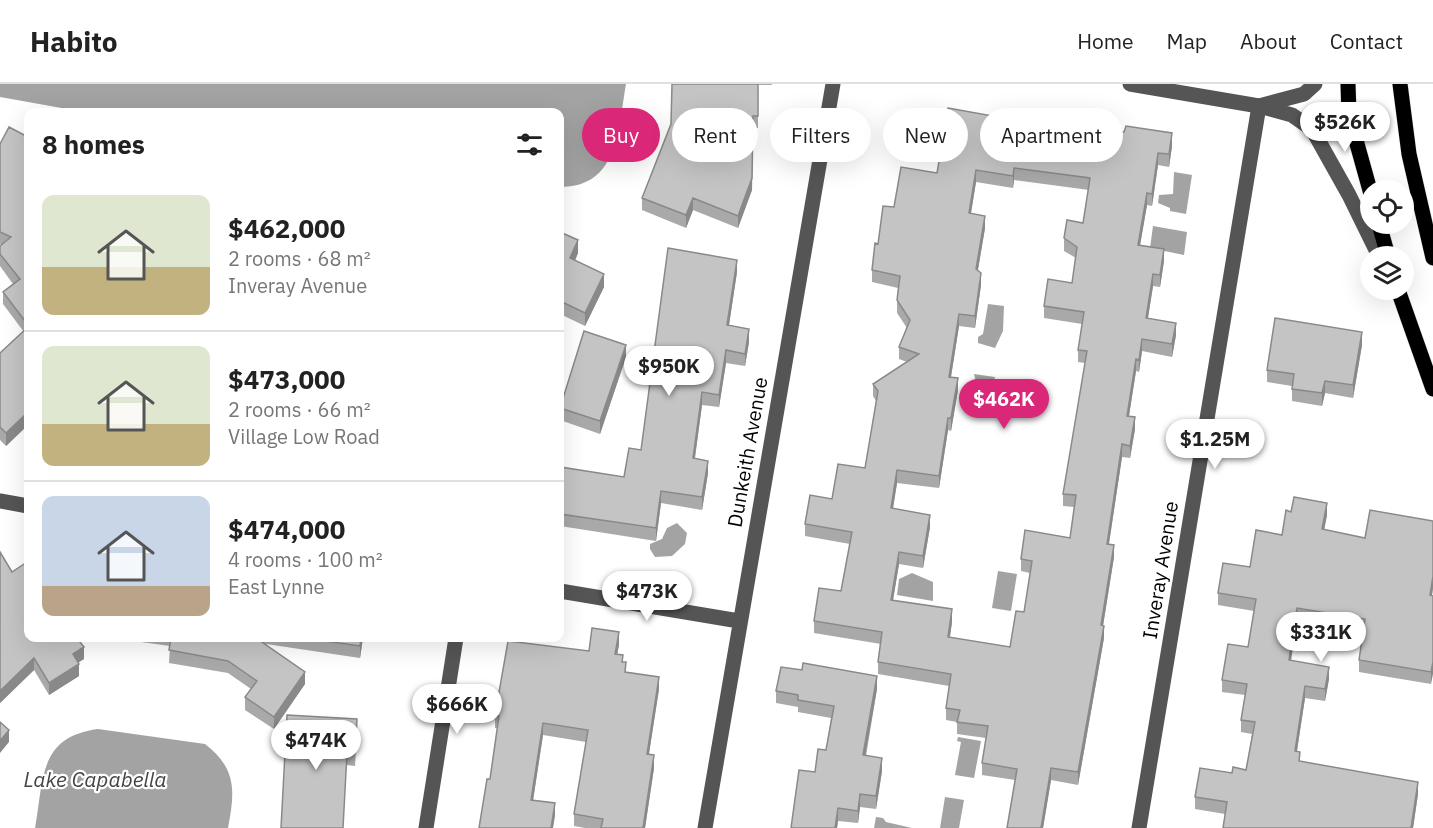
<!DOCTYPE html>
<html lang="en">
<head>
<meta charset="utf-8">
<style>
  :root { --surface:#fff; --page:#f6f6f6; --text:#222; --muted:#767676; --line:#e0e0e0; --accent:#db2777 }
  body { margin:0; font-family:"IBM Plex Sans",sans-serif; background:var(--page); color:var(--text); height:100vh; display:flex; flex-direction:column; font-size:22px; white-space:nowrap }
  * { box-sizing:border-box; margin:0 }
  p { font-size:20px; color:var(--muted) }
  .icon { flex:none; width:33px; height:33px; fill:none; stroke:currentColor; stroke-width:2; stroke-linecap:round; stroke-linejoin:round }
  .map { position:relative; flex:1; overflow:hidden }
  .side { position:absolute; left:24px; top:24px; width:540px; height:534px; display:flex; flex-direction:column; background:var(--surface); border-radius:12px; box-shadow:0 6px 24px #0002 }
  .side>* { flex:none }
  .hud { position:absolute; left:582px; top:24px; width:570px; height:54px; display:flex; gap:12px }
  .tools { position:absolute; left:1360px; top:96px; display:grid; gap:12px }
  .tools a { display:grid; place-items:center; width:54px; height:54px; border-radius:50%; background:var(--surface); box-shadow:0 6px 24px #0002; font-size:30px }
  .price { position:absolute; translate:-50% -51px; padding:0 14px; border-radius:21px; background:#fff; color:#222; font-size:20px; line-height:39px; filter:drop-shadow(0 2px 3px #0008) }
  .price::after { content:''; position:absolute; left:50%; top:36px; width:18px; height:14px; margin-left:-9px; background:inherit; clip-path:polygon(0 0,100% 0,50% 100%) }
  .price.current { background:var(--accent); color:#fff }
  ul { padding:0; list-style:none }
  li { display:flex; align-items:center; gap:18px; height:150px; padding:0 18px }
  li+li { border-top:2px solid var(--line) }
  li span { display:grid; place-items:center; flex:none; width:168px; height:120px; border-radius:12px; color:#555 }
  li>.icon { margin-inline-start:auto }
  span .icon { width:72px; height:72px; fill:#fffc; stroke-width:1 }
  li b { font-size:26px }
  h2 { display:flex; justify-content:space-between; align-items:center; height:72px; padding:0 18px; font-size:26px }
  .tag { padding:0 21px; border-radius:27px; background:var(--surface); box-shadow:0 6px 24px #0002; font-size:21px; line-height:54px }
  .tag.current { background:var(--accent); color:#fff }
  header { display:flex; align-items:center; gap:36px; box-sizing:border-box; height:84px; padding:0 30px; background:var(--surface); border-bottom:2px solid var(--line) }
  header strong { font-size:28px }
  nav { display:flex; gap:33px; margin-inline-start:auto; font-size:21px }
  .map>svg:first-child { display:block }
</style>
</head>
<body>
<header>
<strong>Habito</strong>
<nav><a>Home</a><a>Map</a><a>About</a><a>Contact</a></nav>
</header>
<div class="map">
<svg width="1433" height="744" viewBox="0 0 1433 744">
  <rect width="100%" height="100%" fill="#fff"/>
  <!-- water -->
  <path fill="#a3a3a3" d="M0 0H626C618 45 619 103 560 103V28H84L0 13Z
    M1174 88 1192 91 1186 130 1170 127V124L1158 119 1159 111 1173 110Z
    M1153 142 1187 148 1184 171 1150 164Z
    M988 220 1004 222 1003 247 995 264 978 259V253L983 250Z
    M974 290 995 293 989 330 971 326 976 298Z
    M677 439 687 449 685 460 672 472 655 473 650 465V460L662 455 667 444Z
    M998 487 1017 490 1011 527 992 524Z
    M912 489 933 498V517L897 511 899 495Z
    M98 645 205 660C237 685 235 707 228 744H35C44 695 38 653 98 645Z
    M958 653 981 657 974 694 955 691 961 658 957 657Z
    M945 713 964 716 959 744H940Z
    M876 733 883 734 886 738 912 744H874Z"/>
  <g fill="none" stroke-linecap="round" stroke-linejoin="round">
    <!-- major casing -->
    <g stroke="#dbdbdb" stroke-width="16">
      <path id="major" d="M1348 0 1349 31 1371 110
        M1400 0 1409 70 1433 174
        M1379 140 1388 172
        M1398 206 1433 305"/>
    </g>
    <!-- minor -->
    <path stroke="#555" stroke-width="15" d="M1130 0 1259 22 1292 31 1312 45 1349 111 1379 172
      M1259 22 1304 10 1315 0
      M0 417 28 422
      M560 507 739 537
      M426 744 456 554
      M705 744 833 0
      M1139 744 1259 22"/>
    <!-- major -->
    <use href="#major" stroke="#000" stroke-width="15"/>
  </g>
  <!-- wall -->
  <path fill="#a9a9a9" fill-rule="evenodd" d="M697 0H772V1H758V44H753L752 106 738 144 693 126 686 144 642 126V114Z
    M993 41 1043 49 1172 62 1169 83 1158 81 1152 122 1147 121 1140 161 1164 177 1160 203 1153 202 1148 234 1176 251 1172 273 1142 267 1139 288 1136 287 1129 332 1135 345 1130 374 1122 373 1109 460 1114 473 1103 542 1104 554 1078 701 1051 696 1043 744H1007L1015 696 982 691V679L986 654 957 650V638L946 636V624L949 602 878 590V578L881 560 814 549V537L841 507 850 460 805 452V440L865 384 876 317 873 312V300L907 278 899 275V263L907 244 897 229V216L898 204 872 198V186L878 160 894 123 937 89ZM1014 96 1089 106 1083 139 1064 154V167L1076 174 1072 199 1044 222V234L1082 240 1078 266V278L1085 279 1063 410V422L1074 423 1070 454 1021 475V487L1030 489 1024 528 1010 563 950 553 952 538 893 516 899 480 923 484 930 443 893 425 897 399 939 404 948 346 951 347 958 306 951 293 959 242 975 244 981 201 978 186 985 144 971 129 976 98 1013 104Z
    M28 53V341L6 362 0 356V269L24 248 3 220V208L13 200 0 182V162L2 161 0 160V60Z
    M560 148 578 169 575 177 604 203 585 242 560 230Z
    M737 188 729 241 749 258 745 282 726 279 719 323 702 321 695 374 708 389 702 426 661 419 656 457 560 442V383L624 393 641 366Z
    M1362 261 1353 314 1325 309 1322 322 1292 317V302L1267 298V286Z
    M626 273 600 350 560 336V322Z
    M1327 431 1324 446 1433 504 1432 512 1431 600 1359 588V576L1364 547 1297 536 1291 577 1329 595 1325 617 1305 614 1297 667 1300 677 1418 710 1413 744H1223L1225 730 1195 725V713L1232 689 1246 686 1252 650 1241 648V636L1245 611 1222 608V596L1248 563 1254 527 1218 521V509L1250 483 1282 451Z
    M0 468 12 488 84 575 78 578 79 592 49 611 34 586 0 619Z
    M112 554H363L360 574 266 560 305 600 274 645 245 626V613L251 605 228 589 169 579 170 562Z
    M619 561 617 570 623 578 626 588 659 605 649 670 654 684 645 744H585L574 742V730L586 658 543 651 533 717 555 732 490 695 497 644H495V631L589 567Z
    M877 605 866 672 882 687 876 725 860 723 858 739 838 737 837 744H791L815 688 826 666 831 634 798 628V623L776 619V607Z
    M287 631 357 648 355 682 347 681Z"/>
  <!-- shaded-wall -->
  <path fill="#898989" d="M753 32 752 106 738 144V132Z
    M1172 49V62L1169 83V70Z
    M1158 69V81L1152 122V110Z
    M1014 84V96L1013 104V92Z
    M976 86V98L969 141V129Z
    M1147 109V121L1138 173V161Z
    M693 114V126L686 144V131Z
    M985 132V144L976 197V185Z
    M578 156V169L570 187V174Z
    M1164 165V177L1160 203V191Z
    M737 176V188L727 254V241Z
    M981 189V201L975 244V232Z
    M604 190V203L585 242V229Z
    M1153 190V202L1146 246V234Z
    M959 230V242L949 305V293Z
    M1176 239V251L1172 273V260Z
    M749 245V258L745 282V270Z
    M1362 248V261L1353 314V301Z
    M1142 255V267L1139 288V276Z
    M626 261V273L600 350V337Z
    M726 266V279L719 323V311Z
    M1136 275V287L1127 344V332Z
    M958 294V306L951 347V334Z
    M1325 297V309L1322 322V309Z
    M702 308V321L693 387V374Z
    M28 328V341L6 362V349Z
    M1135 333V345L1130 374V362Z
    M948 334V346L939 404V392Z
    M1122 360V373L1107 472V460Z
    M708 377V389L702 426V413Z
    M897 386V399L891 436V424Z
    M661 407V419L656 457V444Z
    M1327 419V431L1322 457V445Z
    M930 431V443L923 484V472Z
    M1114 461V473L1101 554V541Z
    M899 468V480L891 528V516Z
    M1433 492V504L1430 524V511Z
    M1297 524V536L1289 589V576Z
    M952 525V538L948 565V553Z
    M1104 542V554L1078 701V688Z
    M619 548V561L615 582V570Z
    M361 554H363L360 574V562Z
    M84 563V575L73 582V570Z
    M34 574V586L0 619V607Z
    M1433 578V590L1431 600V588Z
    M79 580V592L49 611V599Z
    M1329 583V595L1325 617V605Z
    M305 588V600L274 645V633Z
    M877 592V605L863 684V671Z
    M659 593V605L647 682V670Z
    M1305 602V614L1295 679V667Z
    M543 639V651L531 729V716Z
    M9 646V658L0 669V657Z
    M654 671V684L645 744H643Z
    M882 674V687L876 725V712Z
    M1051 684V696L1043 744H1041Z
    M1418 698V710L1413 744H1411Z
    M860 710V723L858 739V727Z
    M555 719V732L553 744H551Z
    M838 724V737L837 744H835Z"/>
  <!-- building -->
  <path fill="#c4c4c4" stroke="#898989" stroke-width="1.5" fill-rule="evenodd" d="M672 0H758V32H753L752 94 738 132 693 114 686 131 642 114 671 40Z
    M948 24 993 32 992 41 1043 49 1045 38 1124 48 1126 42 1172 49 1169 70 1158 69 1152 110 1147 109 1138 161 1164 165 1160 191 1153 190 1146 234 1176 239 1172 260 1142 255 1139 276 1136 275 1127 332 1135 333 1130 362 1122 360 1107 460 1114 461 1101 541 1104 542 1078 688 1051 684 1041 744H1007L1017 685 982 679 988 642 957 638 960 626 946 624 951 590 878 578 882 548 814 537 819 504 841 507 852 448 805 440 810 411 832 415 838 380 865 384 878 307 873 300 919 270 899 263 910 236 897 216 900 192 872 186 875 159 878 160 883 122 894 123 901 83 937 89ZM1014 84 1090 94 1083 139 1067 136 1064 154 1077 163 1072 199 1048 195 1044 222 1084 228 1078 266 1087 267 1063 410 1076 411 1070 454 1025 446 1021 475 1032 477 1024 528 1016 527 1010 563 948 553 952 525 891 516 899 468 923 472 930 431 891 424 897 386 939 392 948 334H951L958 294 949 293 959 230 975 232 981 189 976 185 985 132 969 129 976 86 1013 92Z
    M9 43 28 53V241L3 208 20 195 0 170V162L11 153 0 148V60Z
    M560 148 578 156 570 174 604 190 585 229 560 217Z
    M668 164 737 176 727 241 749 245 745 270 726 266 719 311 702 308 693 374 708 377 702 413 661 407 656 444 560 430V383L624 393 629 364 641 366Z
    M1275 234 1362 248 1353 301 1325 297 1322 309 1292 305 1294 290 1267 286Z
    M28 243V328L6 349 0 343V269Z
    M584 247 626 261 600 337 560 324Z
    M1294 413 1327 419 1322 445 1365 454 1370 426 1433 437V492L1430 511 1433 512V578L1431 588 1359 576 1365 535 1297 524 1289 576 1329 583 1325 605 1305 602 1295 667 1300 668 1299 677 1418 698 1411 744H1223L1227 718 1195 713 1200 684 1232 689 1233 683 1246 686 1255 638 1241 636 1247 600 1222 596 1228 560 1248 563 1256 515 1218 509 1223 479 1250 483 1256 446 1282 451 1286 426 1291 428Z
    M0 468 12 488 27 478 28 480V554H77L84 563 73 570 79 580 49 599 34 574 0 607Z
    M592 544 619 548 615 570 623 571 622 578H626L625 588 659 593 647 670 654 671 643 744H601L603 735 574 730 588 646 543 639 531 716 555 719 551 744H479L487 695H490L499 632 495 631 508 557 589 567Z
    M171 554H256L305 588 274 633 245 613 257 597 228 577 169 566Z
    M304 554H361L360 562Z
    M803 579 877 592 863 671 882 674 876 712 860 710 858 727 838 724 835 744H791L799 686 815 688 818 665 826 666 834 622 798 616V611L776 607 781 583 802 586Z
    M287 631 357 635 355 669H347L343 744H281Z
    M0 638 9 646 0 657Z"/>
  <g text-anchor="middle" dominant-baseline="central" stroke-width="4.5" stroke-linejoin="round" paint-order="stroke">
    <!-- street labels -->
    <g font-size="20" fill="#000" stroke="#fff">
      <text transform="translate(747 368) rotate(-80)">Dunkeith Avenue</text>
      <text transform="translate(1160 486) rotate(-81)">Inveray Avenue</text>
    </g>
    <!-- water labels -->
    <g font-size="21" font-style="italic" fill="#444" stroke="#fff">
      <text x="95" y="695">Lake Capabella</text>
    </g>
  </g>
</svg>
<div class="tools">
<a><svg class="icon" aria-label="locate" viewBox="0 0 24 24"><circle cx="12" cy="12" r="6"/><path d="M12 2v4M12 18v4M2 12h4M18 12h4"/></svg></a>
<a><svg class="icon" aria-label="layers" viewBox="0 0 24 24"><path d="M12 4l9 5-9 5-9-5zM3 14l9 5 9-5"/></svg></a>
</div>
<b class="price" style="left:1345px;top:69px">$526K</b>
<b class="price" style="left:669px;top:313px">$950K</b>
<b class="price current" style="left:1004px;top:346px">$462K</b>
<b class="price" style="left:1215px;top:386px">$1.25M</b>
<b class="price" style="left:647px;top:538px">$473K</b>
<b class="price" style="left:1321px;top:579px">$331K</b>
<b class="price" style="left:457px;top:651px">$666K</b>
<b class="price" style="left:316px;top:687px">$474K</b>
<div class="hud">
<a class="tag current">Buy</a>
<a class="tag">Rent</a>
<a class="tag">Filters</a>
<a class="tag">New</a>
<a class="tag">Apartment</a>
</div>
<section class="side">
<h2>8 homes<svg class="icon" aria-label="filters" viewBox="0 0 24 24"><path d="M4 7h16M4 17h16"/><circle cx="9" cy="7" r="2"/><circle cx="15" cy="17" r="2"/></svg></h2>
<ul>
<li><span style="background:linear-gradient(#dfe7d0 60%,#c2b280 0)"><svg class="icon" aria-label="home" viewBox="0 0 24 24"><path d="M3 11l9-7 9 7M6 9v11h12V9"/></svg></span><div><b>$462,000</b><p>2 rooms · 68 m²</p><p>Inveray Avenue</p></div></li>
<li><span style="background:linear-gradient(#dfe7d0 65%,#c2b280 0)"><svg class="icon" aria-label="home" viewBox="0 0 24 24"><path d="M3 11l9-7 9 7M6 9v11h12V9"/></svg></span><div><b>$473,000</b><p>2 rooms · 66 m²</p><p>Village Low Road</p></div></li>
<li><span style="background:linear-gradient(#c9d6e8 75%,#b9a48a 0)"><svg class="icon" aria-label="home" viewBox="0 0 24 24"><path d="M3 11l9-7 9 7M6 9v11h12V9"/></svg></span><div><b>$474,000</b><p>4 rooms · 100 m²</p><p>East Lynne</p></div></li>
</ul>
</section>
</div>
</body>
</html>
